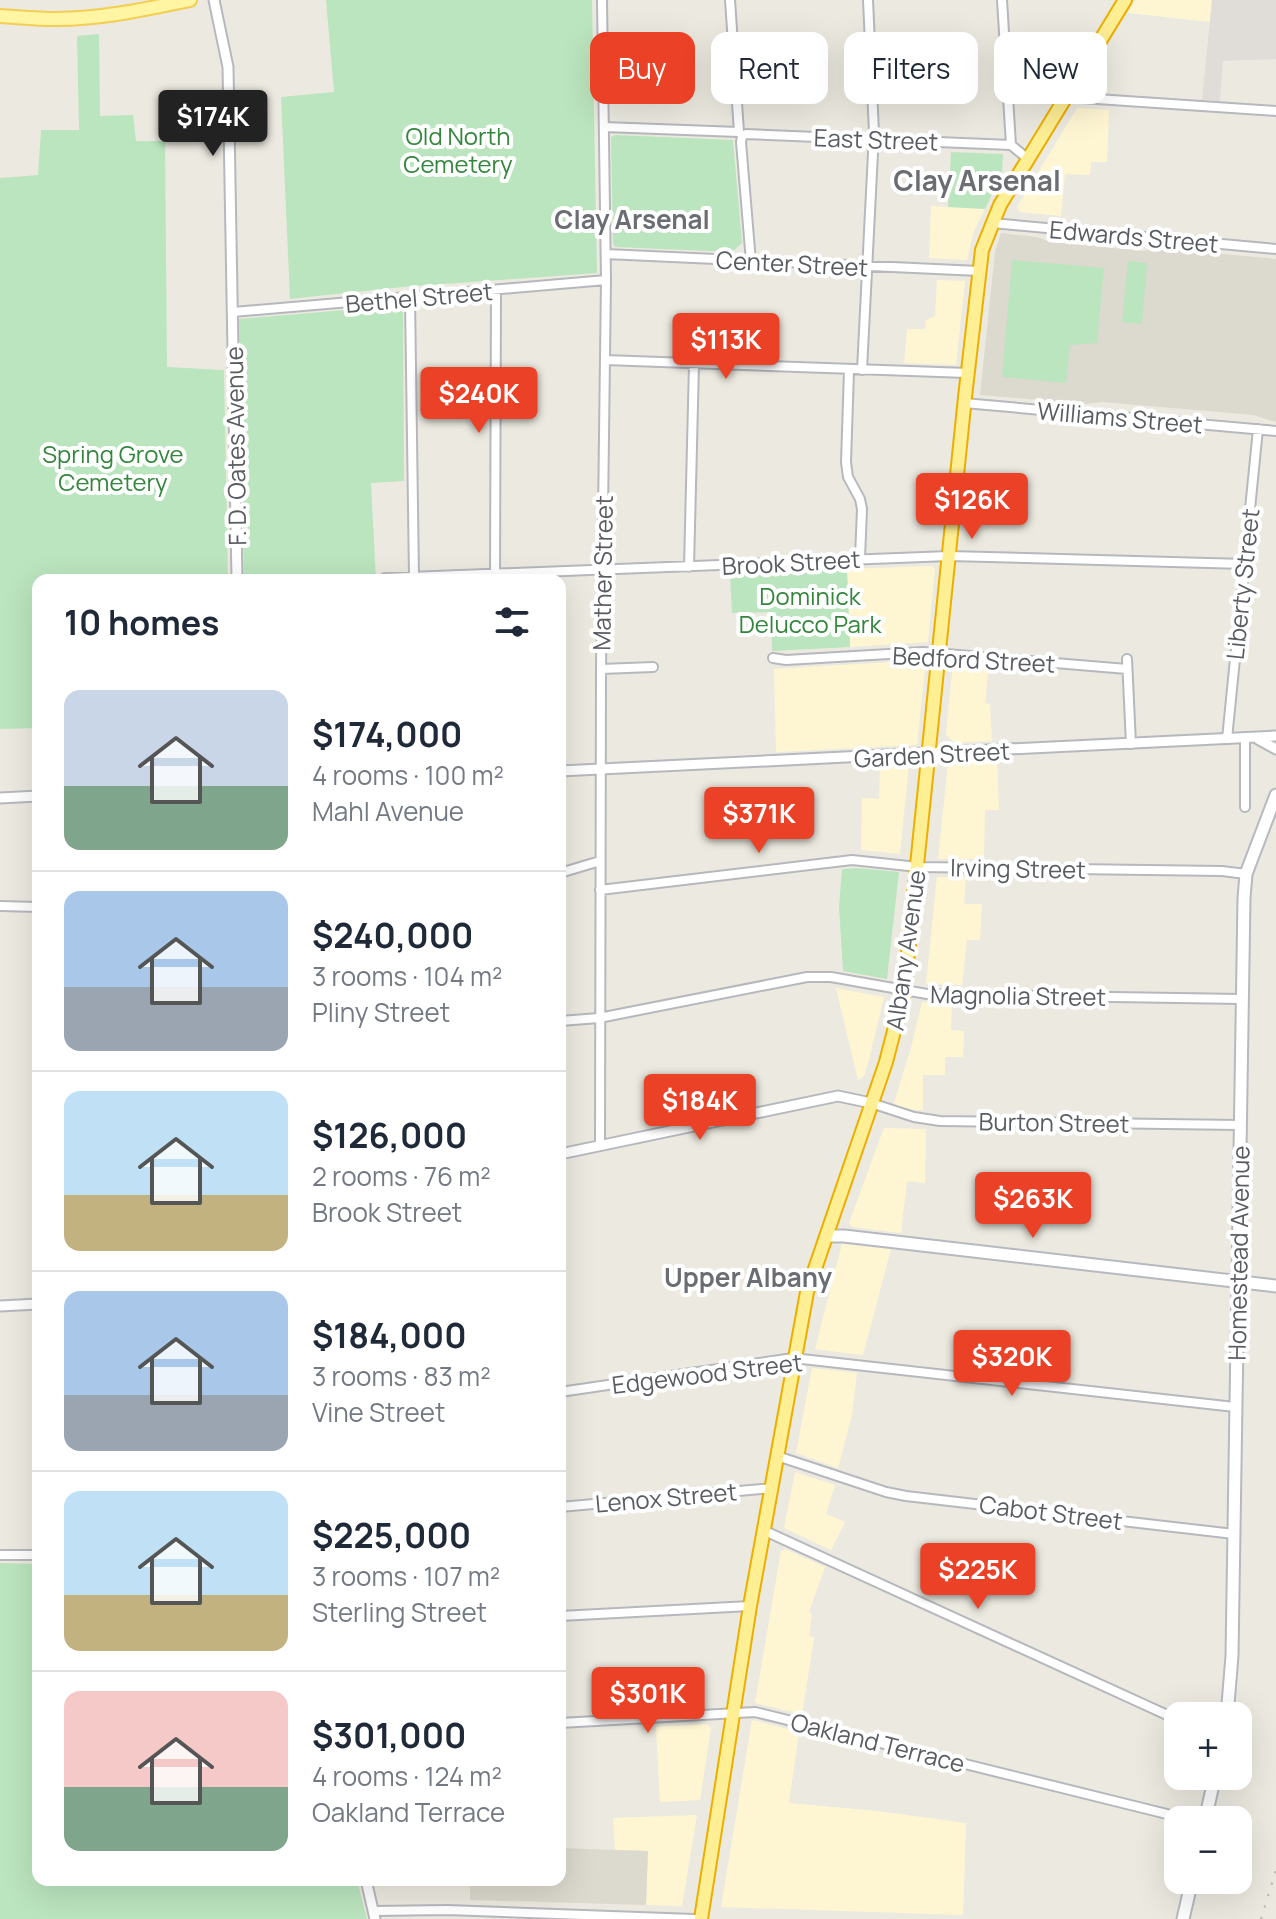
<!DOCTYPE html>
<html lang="en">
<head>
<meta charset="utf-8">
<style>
  :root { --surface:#fff; --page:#f6f6f7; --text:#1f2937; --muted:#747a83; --line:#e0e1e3; --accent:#eb4127 }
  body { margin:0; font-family:Manrope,sans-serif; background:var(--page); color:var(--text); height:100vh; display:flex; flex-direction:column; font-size:30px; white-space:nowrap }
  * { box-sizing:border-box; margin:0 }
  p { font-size:26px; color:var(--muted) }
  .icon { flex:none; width:44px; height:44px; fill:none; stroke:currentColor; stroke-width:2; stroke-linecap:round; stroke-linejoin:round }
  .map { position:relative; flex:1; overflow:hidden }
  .drawer { position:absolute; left:32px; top:574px; width:534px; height:1312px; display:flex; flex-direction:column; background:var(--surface); border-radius:16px; box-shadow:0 8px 32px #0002 }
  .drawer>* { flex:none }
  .hud { position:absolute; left:590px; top:32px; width:566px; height:72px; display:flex; gap:16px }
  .tools { position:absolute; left:1164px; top:1702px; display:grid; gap:16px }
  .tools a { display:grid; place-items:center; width:88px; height:88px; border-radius:16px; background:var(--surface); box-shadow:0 8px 32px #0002; font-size:40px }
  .price { position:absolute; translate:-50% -68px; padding:0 18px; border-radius:8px; background:var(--accent); color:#fff; font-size:26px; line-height:52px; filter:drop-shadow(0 2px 4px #0008) }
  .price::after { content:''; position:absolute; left:50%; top:48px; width:24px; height:18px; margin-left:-12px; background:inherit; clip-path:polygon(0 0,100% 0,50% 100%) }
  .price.selected { background:#222; color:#fff }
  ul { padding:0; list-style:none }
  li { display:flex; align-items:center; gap:24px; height:200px; padding:0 32px }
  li+li { border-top:2px solid var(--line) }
  li span { display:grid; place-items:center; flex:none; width:224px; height:160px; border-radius:16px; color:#555 }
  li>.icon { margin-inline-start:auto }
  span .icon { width:96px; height:96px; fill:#fffc; stroke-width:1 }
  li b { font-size:34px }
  h2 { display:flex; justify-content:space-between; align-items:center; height:96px; padding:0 32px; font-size:34px }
  .tag { padding:0 28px; border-radius:16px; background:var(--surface); box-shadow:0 8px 32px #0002; font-size:28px; line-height:72px }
  .tag.selected { background:var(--accent); color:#fff }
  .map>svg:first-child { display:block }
</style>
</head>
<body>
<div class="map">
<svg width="1276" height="1919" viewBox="0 0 1276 1919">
  <rect width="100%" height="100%" fill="#eceae0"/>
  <!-- commercial -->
  <path fill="#fef6d3" d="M1136 0H1212L1210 22 1128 13Z
    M1077 108 1109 110 1107 162H1091L1090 175 1065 174 1061 216 1020 212 1017 207Z
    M931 206 985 209 974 231 967 260 929 258Z
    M937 280 965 281 956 365 904 363 907 329H925L926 320 935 316Z
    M932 566 935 569 928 642 850 647 847 569Z
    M926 660 917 745 776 752 774 669Z
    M953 663 989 665 985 703 990 704 992 741 954 743 946 734Z
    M997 759 999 810H985L984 859H938L948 763Z
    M909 764 900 854 861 850 862 798 879 799 880 765Z
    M937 877H966L964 904H982L980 940H967L962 985 926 984Z
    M836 988 884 997 869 1060 864 1076 858 1080Z
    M922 1002 952 1003 951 1030 964 1031 963 1057H945V1075H923V1110H895L893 1106 911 1048Z
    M884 1128 926 1129 925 1183 907 1181 901 1233 852 1227 849 1223Z
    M842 1244 891 1249 863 1355 815 1349Z
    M812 1368 857 1373 852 1416 838 1468 796 1453Z
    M795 1472 835 1485 826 1514 845 1522 831 1550 784 1528Z
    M785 1549 825 1567 809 1612 812 1614 809 1635 814 1638 802 1714 755 1703 781 1551Z
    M752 1720 799 1732 789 1803 877 1811 966 1823 963 1915 721 1907Z
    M707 1724 711 1728 700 1800 660 1802 656 1727Z
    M697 1815 682 1906 646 1905 648 1851 615 1850 613 1818Z"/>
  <!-- industrial -->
  <path fill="#e0ddd8" d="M1212 0H1276V59L1223 61 1220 101 1202 100Z"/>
  <!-- education -->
  <path fill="#dcd9ce" d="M1001 233 1037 237 1051 242 1143 251 1160 248 1276 259V422L1253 415 1103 402 1085 404 980 395 995 252Z
    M560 1848 648 1851 646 1905 470 1900V1880H560Z"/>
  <!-- green -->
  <path fill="#bbe5be" d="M326 0H592L597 273 402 287 290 299 281 97 334 92Z
    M99 34 100 116 133 115 136 141H165L167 367 224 370 228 580H38V728L0 729V178L38 175 41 130H79L77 36Z
    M615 135 733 140 742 243 732 252 615 247 613 243 611 137Z
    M951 152 1003 154 1002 174 985 209 948 207Z
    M1012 260 1104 268 1097 343 1070 345 1066 383 1002 377Z
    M1128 261 1147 263 1142 324 1122 322Z
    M403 305 404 481 371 483 376 580H244L239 319Z
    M847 569 850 647 772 651 771 612 732 613 730 574Z
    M856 868 899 872 887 979 843 971 839 907 842 869Z
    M0 1563 38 1564V1880H357L367 1919H0Z"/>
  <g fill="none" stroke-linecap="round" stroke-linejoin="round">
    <!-- minor casing -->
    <g stroke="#b6b8bd" stroke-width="12">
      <path id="minor" d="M1002 0 1011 145 1028 159
        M1067 97 1276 111
        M604 127 739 132 730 0
        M992 223 1276 249
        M606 254 979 271
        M751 262 741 142 742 136 746 134 1011 145
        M410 298 414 577
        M233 312 606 280
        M605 360 967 373
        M862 370 874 133 868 0
        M849 371 846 462 848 477 860 499 862 509 860 558
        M964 403 1276 431
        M957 478 1017 485
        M689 567 694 364
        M385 578 949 556 1245 564
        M495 580 496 290
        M773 658 786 660 923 652 1127 669
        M1127 659 1131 744
        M601 669 653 667
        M1227 739 1258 429
        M1245 807V738
        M560 873 600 861
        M600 890 852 860 918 867 1222 871 1246 874
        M0 906 38 907
        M560 1021 599 1018 807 977H831L927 994 1242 999
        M871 1103 914 1117 940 1121 1240 1125
        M600 1146 601 669 606 280 602 0
        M560 1392 793 1358 1235 1407
        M777 1456 886 1492 906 1496 1234 1534
        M560 1507 773 1488
        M765 1531 1178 1720
        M0 1555H38
        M560 1616 750 1606
        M560 1723 755 1712 1191 1820
        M373 1911 447 1910 694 1919"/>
    </g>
    <!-- tertiary casing -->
    <g stroke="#b6b8bd" stroke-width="13">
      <path id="tertiary" d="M214 0 228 67 237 580
        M1258 739 1276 749
        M560 771 1276 736
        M0 798 38 796
        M560 1154 838 1096 871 1103
        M0 1306 38 1304
        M366 1880 375 1919"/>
    </g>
    <!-- secondary casing -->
    <g stroke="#b6b9bf" stroke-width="15">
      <path id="secondary" d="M826 1236H844L1276 1286
        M1227 1716 1232 1656 1244 898 1246 874 1276 795
        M1205 1820 1215 1776
        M1183 1919 1192 1880"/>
    </g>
    <!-- primary casing -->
    <g stroke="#f3ce52" stroke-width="16">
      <path id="primary" d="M0 16C18 17 37 19 56 19 101 19 147 9 190 0"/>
    </g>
    <!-- trunk casing -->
    <g stroke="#ecaf00" stroke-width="16">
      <path id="trunk" d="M701 1919 750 1606 807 1292 886 1062 904 992 965 397 982 250 1000 205 1125 0"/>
    </g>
    <!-- minor -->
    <use href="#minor" stroke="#fff" stroke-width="8"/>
    <!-- tertiary -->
    <use href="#tertiary" stroke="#fff" stroke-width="9"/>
    <!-- secondary -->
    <use href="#secondary" stroke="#fff" stroke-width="11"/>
    <!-- primary -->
    <use href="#primary" stroke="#fff5a2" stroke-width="12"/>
    <!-- trunk -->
    <use href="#trunk" stroke="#feee94" stroke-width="12"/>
    <!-- rail -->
    <path stroke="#b2b3b3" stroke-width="2" stroke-dasharray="2 10" stroke-linecap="butt" d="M1261 1919 1276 1870"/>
  </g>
  <g text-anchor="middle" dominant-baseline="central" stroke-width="8" stroke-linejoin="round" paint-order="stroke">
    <!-- park labels -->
    <g font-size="24" fill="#33863c" stroke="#fff">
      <text x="458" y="135">Old North<tspan x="458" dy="28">Cemetery</tspan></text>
      <text x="113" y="453">Spring Grove<tspan x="113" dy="28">Cemetery</tspan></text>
      <text x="810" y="595">Dominick<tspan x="810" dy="28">Delucco Park</tspan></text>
    </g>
    <!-- street labels -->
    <g font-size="24" fill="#595c61" stroke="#fff">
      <text transform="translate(876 139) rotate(2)">East Street</text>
      <text transform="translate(1134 236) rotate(5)">Edwards Street</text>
      <text transform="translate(792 263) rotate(3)">Center Street</text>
      <text transform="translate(419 297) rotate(-5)">Bethel Street</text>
      <text transform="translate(1120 417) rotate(5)">Williams Street</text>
      <text transform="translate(235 446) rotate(-91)">F. D. Oates Avenue</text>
      <text transform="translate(791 562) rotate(-3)">Brook Street</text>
      <text transform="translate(602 573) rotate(-89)">Mather Street</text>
      <text transform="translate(1242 584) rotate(-84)">Liberty Street</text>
      <text transform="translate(974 659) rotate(3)">Bedford Street</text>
      <text transform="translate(932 754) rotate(-3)">Garden Street</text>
      <text transform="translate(1018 868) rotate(1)">Irving Street</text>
      <text transform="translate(905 950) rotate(-82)">Albany Avenue</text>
      <text transform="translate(1018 995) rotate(1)">Magnolia Street</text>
      <text transform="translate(1054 1122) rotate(1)">Burton Street</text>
      <text transform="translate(1238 1253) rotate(-89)">Homestead Avenue</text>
      <text transform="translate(707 1373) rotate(-7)">Edgewood Street</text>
      <text transform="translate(666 1497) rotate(-5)">Lenox Street</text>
      <text transform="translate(1051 1512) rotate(7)">Cabot Street</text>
      <text transform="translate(878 1742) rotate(14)">Oakland Terrace</text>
    </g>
    <!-- neighbourhood labels -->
    <g font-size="26" font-weight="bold" fill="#6a6e73" stroke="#fff">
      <text x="632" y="219">Clay Arsenal</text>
      <text x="748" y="1277">Upper Albany</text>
    </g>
    <!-- quarter labels -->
    <g font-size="28" font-weight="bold" fill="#6a6e73" stroke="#fff">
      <text x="977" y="180">Clay Arsenal</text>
    </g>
  </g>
</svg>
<div class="tools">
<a>+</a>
<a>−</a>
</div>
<b class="price selected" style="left:213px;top:158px">$174K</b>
<b class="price" style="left:726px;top:381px">$113K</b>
<b class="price" style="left:479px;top:435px">$240K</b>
<b class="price" style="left:972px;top:541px">$126K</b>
<b class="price" style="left:759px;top:855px">$371K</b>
<b class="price" style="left:700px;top:1142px">$184K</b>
<b class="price" style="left:1033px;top:1240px">$263K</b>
<b class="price" style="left:1012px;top:1398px">$320K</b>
<b class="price" style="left:978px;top:1611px">$225K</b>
<b class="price" style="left:648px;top:1735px">$301K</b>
<div class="hud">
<a class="tag selected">Buy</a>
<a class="tag">Rent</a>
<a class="tag">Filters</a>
<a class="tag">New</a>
</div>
<section class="drawer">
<h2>10 homes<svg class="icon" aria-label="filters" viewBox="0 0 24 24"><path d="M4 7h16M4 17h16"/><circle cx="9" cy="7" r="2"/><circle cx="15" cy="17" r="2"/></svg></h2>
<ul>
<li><span style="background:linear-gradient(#c9d6e8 60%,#7fa58c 0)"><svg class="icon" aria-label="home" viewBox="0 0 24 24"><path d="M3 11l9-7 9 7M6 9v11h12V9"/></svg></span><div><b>$174,000</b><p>4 rooms · 100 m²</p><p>Mahl Avenue</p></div></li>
<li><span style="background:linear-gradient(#a9c7e8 60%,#9aa5b1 0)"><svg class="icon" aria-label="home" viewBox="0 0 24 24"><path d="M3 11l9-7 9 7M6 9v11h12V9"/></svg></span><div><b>$240,000</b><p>3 rooms · 104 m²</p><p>Pliny Street</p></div></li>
<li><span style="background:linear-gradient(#bfe0f5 65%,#c2b280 0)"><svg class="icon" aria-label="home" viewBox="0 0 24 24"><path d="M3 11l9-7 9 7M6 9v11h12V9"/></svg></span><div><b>$126,000</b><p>2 rooms · 76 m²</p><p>Brook Street</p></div></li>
<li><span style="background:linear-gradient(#a9c7e8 65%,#9aa5b1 0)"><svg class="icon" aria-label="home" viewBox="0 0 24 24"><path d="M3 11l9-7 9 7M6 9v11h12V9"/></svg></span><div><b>$184,000</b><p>3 rooms · 83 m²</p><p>Vine Street</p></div></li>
<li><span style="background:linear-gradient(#bfe0f5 65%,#c2b280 0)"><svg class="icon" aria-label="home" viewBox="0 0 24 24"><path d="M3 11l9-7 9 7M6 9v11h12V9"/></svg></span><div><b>$225,000</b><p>3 rooms · 107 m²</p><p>Sterling Street</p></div></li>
<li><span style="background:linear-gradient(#f6c9c9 60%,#7fa58c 0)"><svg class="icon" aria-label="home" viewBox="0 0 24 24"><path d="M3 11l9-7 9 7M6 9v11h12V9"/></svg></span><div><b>$301,000</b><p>4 rooms · 124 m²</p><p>Oakland Terrace</p></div></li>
</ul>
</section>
</div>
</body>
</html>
